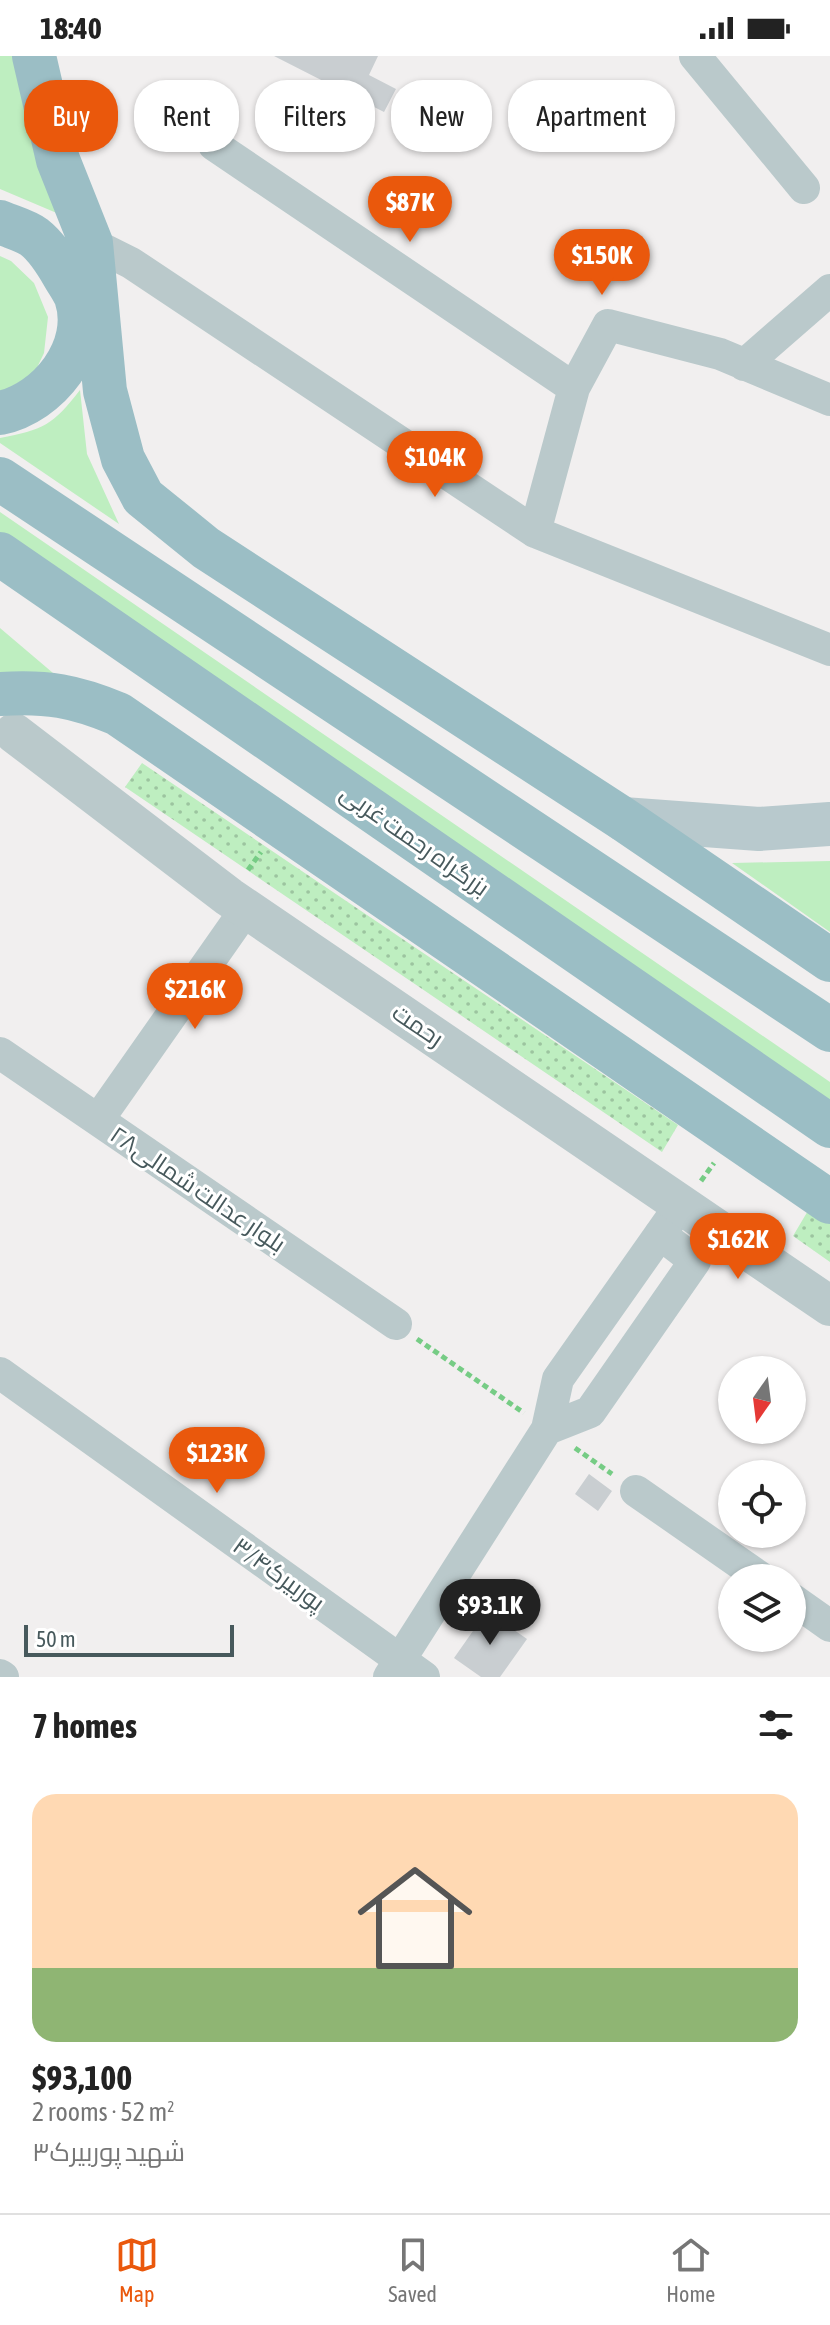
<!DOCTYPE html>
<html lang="en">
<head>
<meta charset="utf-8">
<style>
  :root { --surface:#fff; --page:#f6f6f6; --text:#222; --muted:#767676; --line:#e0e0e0; --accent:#ea580c }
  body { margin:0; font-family:"Asap Condensed",Cairo,sans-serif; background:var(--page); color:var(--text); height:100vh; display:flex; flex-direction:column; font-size:30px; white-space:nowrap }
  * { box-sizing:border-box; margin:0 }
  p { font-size:26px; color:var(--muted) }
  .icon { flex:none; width:44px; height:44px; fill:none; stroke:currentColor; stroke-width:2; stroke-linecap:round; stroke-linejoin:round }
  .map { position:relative; height:1621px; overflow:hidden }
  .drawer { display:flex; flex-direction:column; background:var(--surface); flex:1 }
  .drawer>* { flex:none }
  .guide { position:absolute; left:24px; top:24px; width:782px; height:72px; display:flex; gap:16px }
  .needle { width:52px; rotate:194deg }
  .buttons { position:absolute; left:718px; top:1300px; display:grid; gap:16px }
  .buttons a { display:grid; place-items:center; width:88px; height:88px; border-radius:50%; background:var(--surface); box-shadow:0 2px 6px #0004; font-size:40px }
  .scale { position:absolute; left:24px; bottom:20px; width:210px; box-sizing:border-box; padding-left:8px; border:4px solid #47595c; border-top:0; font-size:22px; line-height:28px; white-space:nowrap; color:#47595c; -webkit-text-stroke:6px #fff; paint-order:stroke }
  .price { position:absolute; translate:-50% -68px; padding:0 18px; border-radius:28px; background:var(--accent); color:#fff; font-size:26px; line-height:52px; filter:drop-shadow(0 2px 4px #0008) }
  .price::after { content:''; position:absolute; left:50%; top:48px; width:24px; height:18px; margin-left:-12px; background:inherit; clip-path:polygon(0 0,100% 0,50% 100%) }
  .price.active { background:#222; color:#fff }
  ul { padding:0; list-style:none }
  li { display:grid; align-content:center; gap:16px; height:424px; padding:0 32px }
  li span { display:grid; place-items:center; height:248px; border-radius:24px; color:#555 }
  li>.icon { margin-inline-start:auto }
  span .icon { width:144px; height:144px; fill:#fffc; stroke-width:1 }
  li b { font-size:34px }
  h2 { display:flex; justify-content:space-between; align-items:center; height:96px; padding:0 32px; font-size:34px }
  .pill { padding:0 28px; border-radius:32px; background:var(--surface); box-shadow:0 2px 6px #0004; font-size:28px; line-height:72px }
  .pill.active { background:var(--accent); color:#fff }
  .status { display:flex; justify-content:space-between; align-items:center; height:56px; padding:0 40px; background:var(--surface); direction:ltr }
  .status svg { height:22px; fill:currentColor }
  .tabs { display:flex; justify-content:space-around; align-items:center; height:112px; border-top:2px solid var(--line); background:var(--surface); font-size:22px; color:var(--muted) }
  .tabs a { display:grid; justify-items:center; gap:4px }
  .tabs .active { color:var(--accent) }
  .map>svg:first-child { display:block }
</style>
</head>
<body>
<div class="status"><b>18:40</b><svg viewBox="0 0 49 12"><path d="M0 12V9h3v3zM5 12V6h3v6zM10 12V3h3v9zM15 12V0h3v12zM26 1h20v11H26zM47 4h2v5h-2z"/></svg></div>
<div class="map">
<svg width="830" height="1621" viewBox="0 0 830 1621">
  <defs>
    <pattern id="park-dots" width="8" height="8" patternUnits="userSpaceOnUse" patternTransform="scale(2)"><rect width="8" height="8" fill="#beeec0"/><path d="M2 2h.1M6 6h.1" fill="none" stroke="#9cc49f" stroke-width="1.8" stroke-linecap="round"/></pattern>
  </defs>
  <rect width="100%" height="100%" fill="#f1efef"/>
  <!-- green -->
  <path fill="#beeec0" d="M0 0H15L59 158 0 133Z
    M0 200 11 205 34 227 48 261 44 297 34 318 0 337Z
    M80 334 87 398 119 468 0 387V382C43 374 53 369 80 334Z
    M0 456 830 1026V1049L0 484Z
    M0 572 53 617 0 623Z
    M830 805V876L732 807Z"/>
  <!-- park -->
  <path fill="url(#park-dots)" d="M142 707 678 1069 662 1096 125 731Z
    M809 1153 830 1167V1206L793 1180Z"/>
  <!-- building -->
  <path fill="#c9ced1" d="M274 0H378L369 19 396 33 384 56Z
    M589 1418 612 1435 598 1455 575 1438Z
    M487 1555 527 1583 500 1621H481L454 1602Z"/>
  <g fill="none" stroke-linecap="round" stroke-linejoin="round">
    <!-- path -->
    <path stroke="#76cc85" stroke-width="5" stroke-dasharray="6 4" stroke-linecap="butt" d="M248 814 261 796
      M701 1125 714 1107
      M417 1283 524 1357
      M575 1392 612 1418"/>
    <!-- minor -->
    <path stroke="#bac9cb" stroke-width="32" d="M695 0 804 132
      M214 89 574 332
      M91 187 131 207 535 476 830 594
      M744 309 830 234
      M535 476 574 332 608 269 720 298 830 344
      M0 997 396 1268
      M98 1064 246 853
      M0 1317 424 1621
      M547 1373 590 1356 695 1205 660 1178
      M636 1435 761 1522
      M792 1543 830 1570
      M0 1619 3 1621
      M389 1621 547 1373 558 1323 682 1147"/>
    <!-- tertiary -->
    <path stroke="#bac9cb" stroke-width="40" d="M14 677 229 841 830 1250"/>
    <!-- secondary -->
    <path stroke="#b8c9cd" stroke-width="44" d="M623 763 759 773 830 768"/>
    <!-- trunk -->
    <path stroke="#9bbec5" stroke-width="44" d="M34 0 58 104 91 187 105 335 123 403 143 441 206 492 623 763 830 904
      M0 166C11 171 24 174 34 181 47 191 56 206 64 220 68 227 73 234 76 241 93 292 48 347 0 357
      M0 423 830 974
      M0 498 830 1070
      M0 638C47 635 75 640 118 658L830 1146"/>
  </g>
  <g text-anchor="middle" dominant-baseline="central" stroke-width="6" stroke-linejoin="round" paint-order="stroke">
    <!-- street labels -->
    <g font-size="24" fill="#47595c" stroke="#fff">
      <text transform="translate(415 784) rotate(35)">بزرگراه رحمت غربی</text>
      <text transform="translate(418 969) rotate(34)">رحمت</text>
      <text transform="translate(198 1133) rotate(34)">بلوار عدالت شمالی۲۸</text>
      <text transform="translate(279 1518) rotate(36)">پوربیرک۳/۴</text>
    </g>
  </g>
</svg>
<div class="buttons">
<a><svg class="needle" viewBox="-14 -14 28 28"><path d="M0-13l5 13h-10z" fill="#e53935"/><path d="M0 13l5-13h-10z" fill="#767676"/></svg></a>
<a><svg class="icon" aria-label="locate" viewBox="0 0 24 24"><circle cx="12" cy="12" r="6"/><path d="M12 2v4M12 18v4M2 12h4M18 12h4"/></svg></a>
<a><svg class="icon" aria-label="layers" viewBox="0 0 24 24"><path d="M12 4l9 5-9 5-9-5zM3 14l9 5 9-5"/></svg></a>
</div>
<div class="scale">50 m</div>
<b class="price" style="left:410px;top:188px">$87K</b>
<b class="price" style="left:602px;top:241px">$150K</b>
<b class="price" style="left:435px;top:443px">$104K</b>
<b class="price" style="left:195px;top:975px">$216K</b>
<b class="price" style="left:738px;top:1225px">$162K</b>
<b class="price" style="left:217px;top:1439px">$123K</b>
<b class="price active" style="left:490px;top:1591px">$93.1K</b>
<div class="guide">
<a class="pill active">Buy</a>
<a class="pill">Rent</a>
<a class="pill">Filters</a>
<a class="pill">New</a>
<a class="pill">Apartment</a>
</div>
</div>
<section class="drawer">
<h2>7 homes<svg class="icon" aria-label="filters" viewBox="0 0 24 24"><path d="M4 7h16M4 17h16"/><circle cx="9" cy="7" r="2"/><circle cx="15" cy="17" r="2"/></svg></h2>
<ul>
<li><span style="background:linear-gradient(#ffd9b3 70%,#8fb573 0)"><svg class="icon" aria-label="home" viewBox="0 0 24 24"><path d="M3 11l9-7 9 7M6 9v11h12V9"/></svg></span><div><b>$93,100</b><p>2 rooms · 52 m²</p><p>شهید پوربیرک۳</p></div></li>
</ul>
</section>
<nav class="tabs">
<a class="active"><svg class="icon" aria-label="map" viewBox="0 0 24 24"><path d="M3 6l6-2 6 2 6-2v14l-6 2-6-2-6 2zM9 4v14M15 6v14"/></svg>Map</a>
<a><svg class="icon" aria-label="saved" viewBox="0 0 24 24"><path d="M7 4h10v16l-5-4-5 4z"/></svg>Saved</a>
<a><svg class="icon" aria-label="home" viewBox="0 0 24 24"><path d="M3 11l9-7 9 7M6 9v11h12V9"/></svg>Home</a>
</nav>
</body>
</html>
